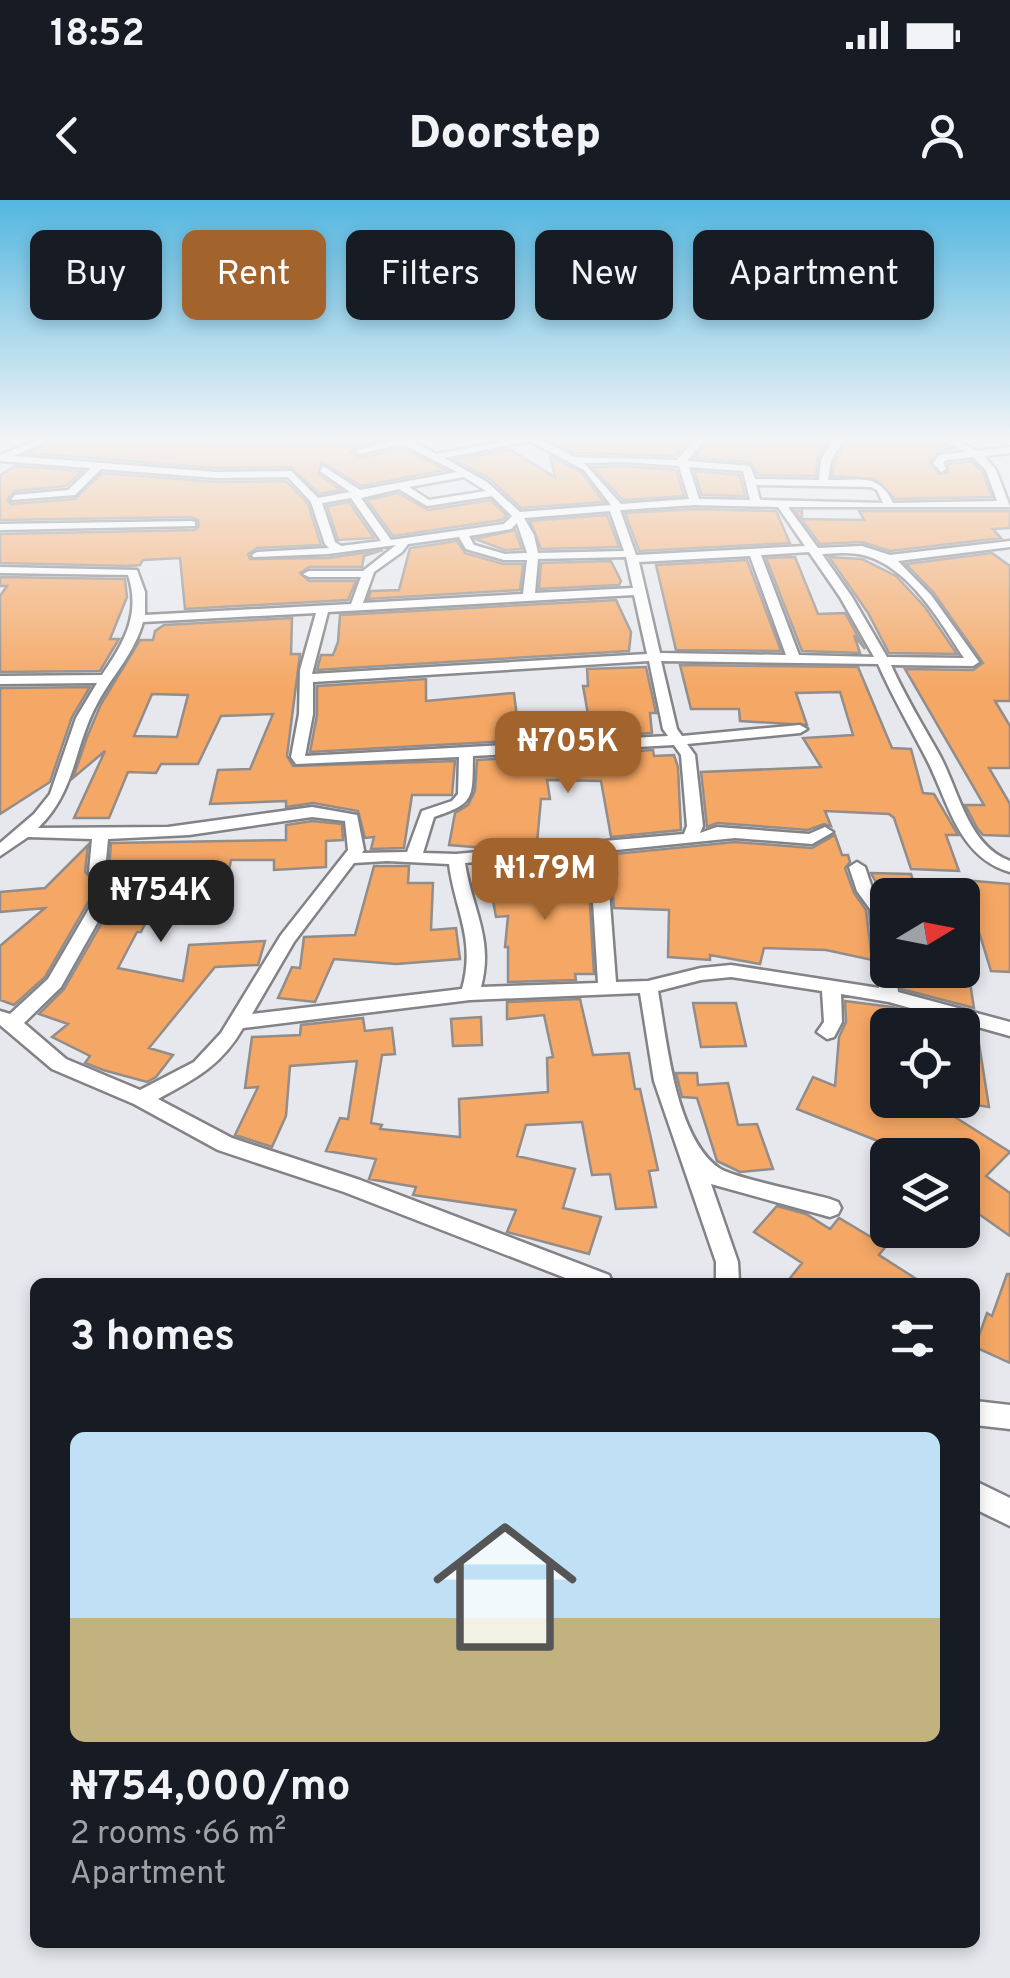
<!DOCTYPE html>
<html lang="en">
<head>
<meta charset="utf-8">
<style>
  :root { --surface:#171b24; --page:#242831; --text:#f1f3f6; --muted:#9ea1a6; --line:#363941; --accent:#a3632d }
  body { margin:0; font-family:Overpass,sans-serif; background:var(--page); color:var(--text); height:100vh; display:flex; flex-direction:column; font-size:38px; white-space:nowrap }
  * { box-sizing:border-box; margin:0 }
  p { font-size:32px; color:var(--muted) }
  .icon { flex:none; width:55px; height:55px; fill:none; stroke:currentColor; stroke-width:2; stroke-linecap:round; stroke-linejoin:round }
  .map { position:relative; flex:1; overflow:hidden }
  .side { position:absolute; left:30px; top:1078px; width:950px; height:670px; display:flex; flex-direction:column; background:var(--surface); border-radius:15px; box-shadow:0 5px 15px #0003 }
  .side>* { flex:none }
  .guide { position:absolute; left:30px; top:30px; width:950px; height:90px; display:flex; gap:20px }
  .needle { width:65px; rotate:80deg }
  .buttons { position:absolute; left:870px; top:678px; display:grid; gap:20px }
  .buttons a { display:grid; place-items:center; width:110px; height:110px; border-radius:15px; background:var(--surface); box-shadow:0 5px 15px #0003; font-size:50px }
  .price { position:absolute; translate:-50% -85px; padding:0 22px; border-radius:20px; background:var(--accent); color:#fff; font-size:32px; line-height:65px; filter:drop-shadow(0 2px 5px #0008) }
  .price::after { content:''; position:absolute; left:50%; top:60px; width:30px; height:22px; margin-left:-15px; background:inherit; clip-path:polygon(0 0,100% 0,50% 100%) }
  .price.current { background:#222; color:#fff }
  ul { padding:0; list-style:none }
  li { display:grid; align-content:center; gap:20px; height:530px; padding:0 40px }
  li+li { border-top:2px solid var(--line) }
  li span { display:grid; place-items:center; height:310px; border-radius:15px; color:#555 }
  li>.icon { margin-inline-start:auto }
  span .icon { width:180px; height:180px; fill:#fffc; stroke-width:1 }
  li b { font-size:42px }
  h2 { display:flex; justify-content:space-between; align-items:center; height:120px; padding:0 40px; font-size:42px }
  .pill { padding:0 35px; border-radius:15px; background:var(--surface); box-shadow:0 5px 15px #0003; font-size:35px; line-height:90px }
  .pill.current { background:var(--accent); color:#fff }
  .status { display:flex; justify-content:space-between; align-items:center; height:70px; padding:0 50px; background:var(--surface); direction:ltr }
  .status svg { height:28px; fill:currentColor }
  header { display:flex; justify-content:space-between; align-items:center; height:130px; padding:0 40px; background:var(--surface); font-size:45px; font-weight:800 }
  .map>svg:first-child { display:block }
</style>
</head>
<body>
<div class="status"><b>18:52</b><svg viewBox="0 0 49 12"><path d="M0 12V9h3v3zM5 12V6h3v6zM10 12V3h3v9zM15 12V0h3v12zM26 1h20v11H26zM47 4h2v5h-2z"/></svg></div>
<header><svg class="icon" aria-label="back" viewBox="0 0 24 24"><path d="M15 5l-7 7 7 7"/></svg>Doorstep<svg class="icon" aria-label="person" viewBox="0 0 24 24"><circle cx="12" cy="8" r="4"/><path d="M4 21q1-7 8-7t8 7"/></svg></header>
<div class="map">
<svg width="1010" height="1778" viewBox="0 0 1010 1778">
  <rect width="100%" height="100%" fill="#e7e8ed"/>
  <!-- building -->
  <path fill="#f5a765" stroke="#928d8a" stroke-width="2.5" fill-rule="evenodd" d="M54 240 317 244 329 240 346 246 381 240 354 247 351 252 361 258 402 248 445 270 361 286 322 262 318 274 341 290 319 294 291 267 216 268 29 253Z
    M549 240H689L675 256 575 253Z
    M708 240 762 244 763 240H829L818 258 816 276 758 275 750 262 694 258Z
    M847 240H938L953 250 940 251 930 261 938 274 948 272V264L972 261 983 272 992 297 895 299 875 279 832 276 835 261Z
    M509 249 555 277 550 256 582 273 604 302 521 308 490 279 455 260Z
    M15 266 82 271 66 286 15 291 7 300 11 304 75 299 102 273 216 282 286 281 308 304 321 345 257 348 248 354 250 359 328 358 383 350 364 356 362 367H309L300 373 309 381H356L348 400 185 409 180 358 143 360 140 365 130 366 0 363V334L195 330 199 326 198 320 191 317 0 320V275Z
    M626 266 676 270 684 296 623 300 592 267Z
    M694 271 740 275 745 296 702 295Z
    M398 293 428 310 491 300 507 316 502 320 393 336 367 300Z
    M349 302 374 338 338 340 327 306Z
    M695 309 776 311 790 343 639 351 625 313Z
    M795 311H802V319L864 320 859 311H1010V328L993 329 1001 338 890 351 862 342 820 344Z
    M607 315 619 347 541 349 530 321Z
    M515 330 522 349 505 350 475 339Z
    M457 341 465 353 503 364H523L520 390 368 399 371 391 399 390 410 348Z
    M992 353 1010 366V501H995L1010 526V568H989L1010 604V636L983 635 977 628 965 605H984L905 469 973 470 983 463 934 393 906 364Z
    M795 357 818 414 845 413 865 449 854 435 860 453 802 451 766 358Z
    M829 357 862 359 896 376 925 407 957 454 889 453 868 413Z
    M747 360 781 451 676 450 656 365Z
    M611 361 621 381 619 385 539 389 541 363Z
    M0 377 125 379 127 397 110 439H119L100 471 0 472V396L7 386H0Z
    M616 400 631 432 629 451 317 470 321 455H333L338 442 340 415Z
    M292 418 291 454H300L287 556 293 566 455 561 452 595H412L404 648 371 649 374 637 365 638 358 611 313 603 286 607V601L210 604 218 570 250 569 273 514 221 516 198 564H161L156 573 128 572 109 618H74L105 551 73 578 87 537 101 504 140 440H153L155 431 164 425ZM152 494 188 495 177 537 134 536Z
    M680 465 858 467 892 548 911 549 923 593 934 594 958 635H946L959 671 911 669 894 618 889 614 825 611 831 626 824 624 808 630 717 623 707 627 701 572 821 567 803 538 853 535 840 492 796 493 807 525 740 521 739 509H691Z
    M646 467 656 513H650L652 533 310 552 317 515V486L426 479V501L514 493 518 525 576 523 589 520 583 486H588L587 469Z
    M90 487 72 517 50 582 0 614V488Z
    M653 550 654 556 674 555 678 567 681 630 611 637 601 581 547 580 550 599H541L537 643 486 648 449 645 455 613 468 605 475 591 477 560Z
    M312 621 342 624 343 640 326 641V667L274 670V660H231L226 685 194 686 192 700 155 703 141 732H137L118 768 183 781 189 745 265 741 258 765 215 767 149 848 173 855 156 877 147 882 103 870 85 863 90 856 52 837 68 824 39 814 64 789 117 696 119 680 109 669 111 643 286 640V625Z
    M835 635 842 655H848L850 662 845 668 854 693 866 710 872 760 826 750 764 748 760 764 710 755V760L668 757 669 710 614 708 611 673H617L614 654 735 642 812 648Z
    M88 645 85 672 95 682 93 694 45 777 14 805 0 800V746L45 708 0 712V692L45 688Z
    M536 660 535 670 588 672 594 774H575L576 780 508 782V747H505L508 716 496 717 492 695H502L498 664Z
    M374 666H409L408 683H433L431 730 456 728 460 759 396 764 334 759 315 802 278 798 292 767 300 768 304 737 355 735Z
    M871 673 911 674 918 695H888V705Z
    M963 680 1010 684V772L991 771Z
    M899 770 969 776 974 808 901 789Z
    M580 799 593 855 629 853 635 889H640L658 970 649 971 656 1007 616 1009 610 974 592 975 582 922 526 925 517 956 575 969 563 1008 601 1017 589 1054 507 1032 516 1010 413 995 416 987 369 979 376 959 326 951 340 918 348 919 357 861 290 866 286 916 272 947 235 935 258 887 245 888 252 837 300 835 301 825 363 818 365 831 392 828 395 854 382 855 371 923 382 925 380 929 460 937 459 899 548 892 547 858 553 857 544 815 507 819V802Z
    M845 801 892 807 957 825H888V900H928L1010 952 986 976 1010 993V1036L973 1010 962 1023V955H878L888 945 797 909 813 877 835 886 839 837 846 822Z
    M693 803H736L746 846 701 847Z
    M481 817 482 845 453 846 451 819Z
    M962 827 977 831 989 907 962 903Z
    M676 873H697L698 885 728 883 738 925 757 924 773 969 740 972 717 961 697 898 682 897Z
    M777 1006 806 1014 830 1029 839 1018 886 1046 879 1055 921 1082H787L802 1063 754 1032Z
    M1007 1074H1010V1163L975 1147 987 1113 992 1116Z"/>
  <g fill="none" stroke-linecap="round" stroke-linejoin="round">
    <!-- street casing -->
    <g stroke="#828287" stroke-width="5">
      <path id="street" d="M38 240H51L14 256 216 272 291 271 318 298 350 292 320 271 323 266 360 290 457 272 402 244 360 254 355 251 395 240H409L436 254 511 240H541L574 257 677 260 694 240H704L687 261 750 266 755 279 819 280 821 260 833 240H843L831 260 828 280C858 281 879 272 893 303L997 301 986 270 973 257 946 260 943 263 946 269 941 272 933 263 940 255 965 252 942 240H955L977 251 1010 247V253L984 256 996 270 1010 307H788L818 348 862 346 890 355 1010 341V347L898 361 931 395 979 462 973 466 891 465C905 496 922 524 939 554 959 590 967 645 1010 661V672C957 657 948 599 925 556 909 525 892 496 878 464L661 461 677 529 682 536 800 525 807 529 800 533 687 544 695 555 703 626 700 633 717 627 809 634 825 627 833 632 812 644 735 638 606 651 616 782 648 781 701 768 731 765 879 788 870 709 857 691 849 667 857 662 865 667 873 691 886 709 888 770H895L898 792 1010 822V836L889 802 841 794 842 822 834 837 827 839 817 832 824 822 822 791 731 777 701 780 658 791C667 841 675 937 719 968 733 978 809 993 830 999L838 1002 841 1008 838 1014 830 1017 711 984 738 1062 739 1082H716V1062L654 881 640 793 470 800 243 828C221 866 195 879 158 899L232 938 360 980 609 1075 612 1082H576L344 992 218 950 134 904 52 869 0 825V811L10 814 48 779 97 695 99 681 89 672 92 639 28 637 0 656V643L34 614 50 594 76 518 97 483 0 484V476L102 475C124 443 141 414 128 375L0 373V367L137 370 145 392V415L351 404 361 377H309L303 374 309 371H363L396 345 328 354 253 357 252 355 257 352 329 348 325 344 311 302 288 277 216 278 101 269 75 295 11 300 15 295 68 290 91 268 0 261V255ZM530 241 584 270 611 305 520 312 487 282 444 258ZM626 262 679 266 689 299 621 304 584 263ZM689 267 743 271 750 300 699 299ZM464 277 486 291 429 300 409 287ZM756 285 871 287 877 290 883 303 760 300ZM399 289 427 306 492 296 512 316 504 324 391 340 361 298ZM351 298 381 341 341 346 335 342 322 303ZM695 305 778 307 805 346 636 355 620 310ZM610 311 624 351 538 353 534 335 524 318ZM517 323 527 353 505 354 474 345 469 336 511 329ZM459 337 466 349 504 360H527L523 394 363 403 374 372 402 352 408 344ZM809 352 840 397 874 457 799 455 761 355ZM842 353C900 350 936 415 964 458L887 457 852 397 822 354ZM750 356 786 455 660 453 639 362ZM626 357 633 388 535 393 538 359ZM634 395 647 454 312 474 328 412ZM316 413 300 470 299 514 291 557 296 564 459 557 458 594 452 601 422 611 407 652 362 653 364 650 357 615 312 607 168 627 38 628C77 590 73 547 98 502 112 476 134 454 143 422ZM649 461 663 529 668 536 305 556 313 514V482ZM674 545 681 555 687 626 684 634 456 654 423 653 434 617C476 603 472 598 473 556ZM312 617 345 621 348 650 281 735 221 833 194 862 140 890 66 859 24 823 61 787 113 695 115 680 105 671 108 639 189 635ZM590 652 598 783 481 787C494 739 472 709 465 663ZM387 661 449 664C455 711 476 739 462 789L252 814 294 742 354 663Z
        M191 321 195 322V326L0 330V324Z
        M975 1201 1010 1205V1229L975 1225Z
        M975 1281 1010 1298V1326L975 1309Z"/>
    </g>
    <!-- street -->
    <use href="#street" fill="#fff" fill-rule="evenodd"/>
  </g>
  <!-- sky -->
  <linearGradient id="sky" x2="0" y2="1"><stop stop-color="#53b6df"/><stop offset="0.49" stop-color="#f4f5f7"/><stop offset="1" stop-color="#f4f5f7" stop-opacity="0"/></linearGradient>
  <rect width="1010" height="489" fill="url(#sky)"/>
</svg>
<div class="buttons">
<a><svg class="needle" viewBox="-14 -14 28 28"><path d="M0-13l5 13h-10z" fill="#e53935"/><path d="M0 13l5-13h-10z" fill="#9ea1a6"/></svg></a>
<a><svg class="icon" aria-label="locate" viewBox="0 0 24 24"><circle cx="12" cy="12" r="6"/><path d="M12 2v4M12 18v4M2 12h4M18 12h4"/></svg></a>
<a><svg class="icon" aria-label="layers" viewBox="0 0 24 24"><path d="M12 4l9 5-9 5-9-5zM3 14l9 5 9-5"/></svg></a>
</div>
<b class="price" style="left:568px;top:596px">₦705K</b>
<b class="price" style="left:545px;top:723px">₦1.79M</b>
<b class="price current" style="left:161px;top:745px">₦754K</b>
<div class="guide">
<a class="pill">Buy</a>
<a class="pill current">Rent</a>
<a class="pill">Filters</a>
<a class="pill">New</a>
<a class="pill">Apartment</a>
</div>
<section class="side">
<h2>3 homes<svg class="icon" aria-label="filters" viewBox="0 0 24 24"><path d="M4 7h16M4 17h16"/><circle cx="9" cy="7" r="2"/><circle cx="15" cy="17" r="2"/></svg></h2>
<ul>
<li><span style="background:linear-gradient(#bfe0f5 60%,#c2b280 0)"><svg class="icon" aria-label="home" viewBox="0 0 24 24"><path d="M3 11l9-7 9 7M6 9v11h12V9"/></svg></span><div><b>₦754,000/mo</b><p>2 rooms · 66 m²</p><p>Apartment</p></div></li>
</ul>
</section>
</div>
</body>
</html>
